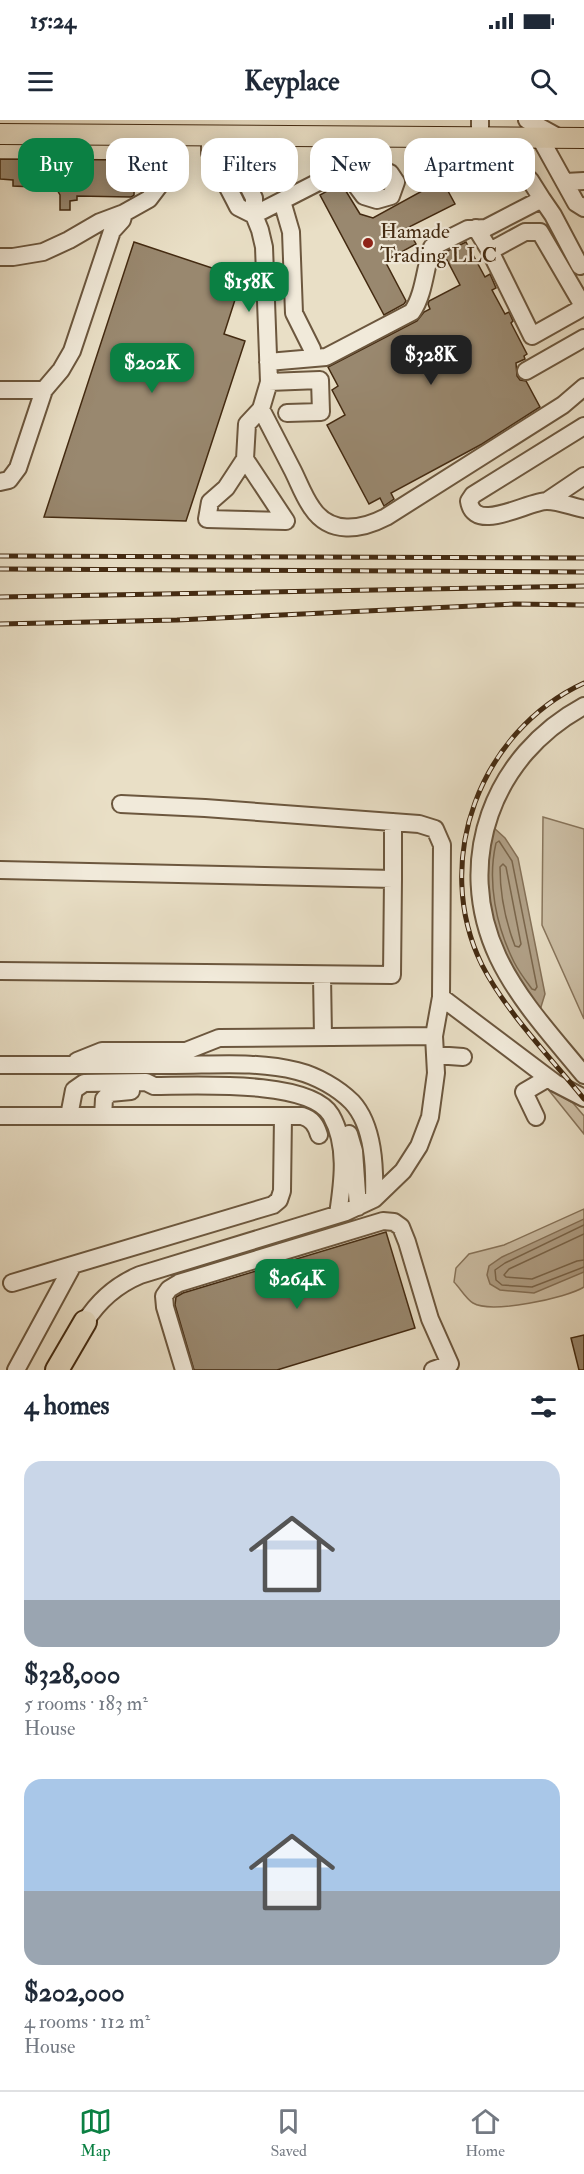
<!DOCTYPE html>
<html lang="en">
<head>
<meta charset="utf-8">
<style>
  :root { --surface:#fff; --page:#f2f2f3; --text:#1f2937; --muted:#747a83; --line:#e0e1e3; --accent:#0b8043 }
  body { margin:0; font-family:"IM FELL Double Pica",serif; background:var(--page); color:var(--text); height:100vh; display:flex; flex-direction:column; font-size:22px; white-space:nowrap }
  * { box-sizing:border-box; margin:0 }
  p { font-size:20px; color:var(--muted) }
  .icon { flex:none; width:33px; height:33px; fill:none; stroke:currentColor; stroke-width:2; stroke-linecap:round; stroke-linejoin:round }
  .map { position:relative; height:1250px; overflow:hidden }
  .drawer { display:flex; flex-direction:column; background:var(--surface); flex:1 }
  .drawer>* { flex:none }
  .banner { position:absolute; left:18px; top:18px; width:549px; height:54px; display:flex; gap:12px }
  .price { position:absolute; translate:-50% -51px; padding:0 14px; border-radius:12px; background:var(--accent); color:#fff; font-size:20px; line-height:39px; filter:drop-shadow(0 2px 3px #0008) }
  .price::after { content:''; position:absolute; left:50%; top:36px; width:18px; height:14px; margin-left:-9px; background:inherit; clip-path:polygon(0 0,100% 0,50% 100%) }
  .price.on { background:#222; color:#fff }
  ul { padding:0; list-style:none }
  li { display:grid; align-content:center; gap:12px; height:318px; padding:0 24px }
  li span { display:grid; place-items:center; height:186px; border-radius:18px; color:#555 }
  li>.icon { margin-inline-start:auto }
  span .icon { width:108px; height:108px; fill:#fffc; stroke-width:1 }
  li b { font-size:26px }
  h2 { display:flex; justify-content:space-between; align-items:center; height:72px; padding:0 24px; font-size:26px }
  .tag { padding:0 21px; border-radius:18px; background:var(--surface); box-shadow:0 3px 15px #0003; font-size:21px; line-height:54px }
  .tag.on { background:var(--accent); color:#fff }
  .status { display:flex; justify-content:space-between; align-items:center; height:42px; padding:0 30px; background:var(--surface); direction:ltr }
  .status svg { height:16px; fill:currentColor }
  header { display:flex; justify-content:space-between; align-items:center; height:78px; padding:0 24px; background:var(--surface); font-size:27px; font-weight:700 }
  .tabs { display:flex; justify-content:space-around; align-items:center; height:84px; border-top:2px solid var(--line); background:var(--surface); font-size:16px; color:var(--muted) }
  .tabs a { display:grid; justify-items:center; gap:3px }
  .tabs .on { color:var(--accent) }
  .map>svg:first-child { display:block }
</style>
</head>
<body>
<div class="status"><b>15:24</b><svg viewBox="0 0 49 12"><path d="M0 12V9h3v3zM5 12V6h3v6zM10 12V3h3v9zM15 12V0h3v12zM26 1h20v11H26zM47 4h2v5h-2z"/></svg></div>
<header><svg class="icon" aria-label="menu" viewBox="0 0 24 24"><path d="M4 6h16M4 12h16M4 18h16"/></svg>Keyplace<svg class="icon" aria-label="search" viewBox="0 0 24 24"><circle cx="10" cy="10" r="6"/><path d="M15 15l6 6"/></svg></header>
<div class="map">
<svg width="584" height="1250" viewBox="0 0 584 1250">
  <rect width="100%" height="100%" fill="#e9dfc6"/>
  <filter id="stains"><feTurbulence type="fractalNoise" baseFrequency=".00333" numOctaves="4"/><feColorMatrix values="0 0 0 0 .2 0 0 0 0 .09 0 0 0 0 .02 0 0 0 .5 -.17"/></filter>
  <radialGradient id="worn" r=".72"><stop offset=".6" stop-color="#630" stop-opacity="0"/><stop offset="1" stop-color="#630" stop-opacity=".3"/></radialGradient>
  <!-- green -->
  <path fill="#cdc0a7" stroke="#88755c" stroke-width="1.5" d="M543 697 584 709V899L542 805Z
    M547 968 573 983 584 996V1014Z
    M584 1089V1167C567 1178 491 1194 473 1183 466 1179 460 1168 454 1162L456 1148 469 1134 504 1125Z"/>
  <!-- water -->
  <path fill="#b1a188" stroke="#857158" stroke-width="1.5" d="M493 707 505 718 518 738 545 874 540 890 509 845 494 808 487 770 486 738Z
    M584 1099V1152L534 1173 500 1170 490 1164 487 1155 489 1146 502 1137Z"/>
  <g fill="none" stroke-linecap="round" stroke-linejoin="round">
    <!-- shore -->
    <path stroke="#7a664c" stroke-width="1.5" d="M499 721 512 741 537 867 535 870 532 869C526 861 519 852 514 842 496 806 487 762 496 723Z
      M503 744 506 747 521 824 519 827 515 826C505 800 500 775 500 747Z
      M584 1105 505 1143 495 1150 496 1160 502 1165 532 1167 584 1147
      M584 1114 509 1149 504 1155 506 1157 532 1159 577 1141 584 1140"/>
  </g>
  <!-- building -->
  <path fill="#99886f" stroke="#432a11" stroke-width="1.5" d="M0 39 135 40 134 75 131 77 77 76V80L70 81V90H60V75L56 68 13 66V60L0 59Z
    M442 60 455 84 407 108 416 124 385 141 406 181 404 184 384 195 320 75 341 63 360 94 373 98Z
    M134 122 242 158 224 214 245 221 186 401 44 397Z
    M466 122 485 157 490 154 496 168 492 170 505 194 509 192 513 201 511 203 527 234 524 236 525 239 516 243 517 256 520 260 526 261 540 287 482 324 391 373 394 379 384 386 380 378 369 384 327 305 345 295 332 270 338 266 328 247 417 201 424 192 430 189 428 184 429 181 460 165 447 140 443 142 440 138 441 134Z
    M386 1112 415 1208 277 1250H194L175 1185 176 1177 183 1173Z
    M584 1215V1250H579L571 1218Z"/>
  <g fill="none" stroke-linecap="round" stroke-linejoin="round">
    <!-- minor casing -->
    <g stroke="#6c573e" stroke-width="20">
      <path id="minor" d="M480 0V18
        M527 0 558 17
        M210 15V33L234 79 238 87 254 95
        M232 16V34L254 78V95L260 110 264 127 269 262 261 289 247 304 245 339 286 401 207 399 210 382 226 368 245 339
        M540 18 576 83 584 88
        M530 60 542 79
        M565 62 584 61
        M282 81 291 112 294 193 312 229
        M254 95 344 49H378L390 53 396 62 391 76 377 80 364 76 344 49V17
        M476 108 490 131 525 112H540L582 184V188L532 216 490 131
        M0 137H13L43 132 69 120 100 102 124 93 149 79 174 46 176 15
        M268 242 326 237 412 192C424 175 425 148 432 127L468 109 486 108 542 79 553 95 580 146
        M526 251 584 218
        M269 262 320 260 321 292 287 293
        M0 270H44
        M261 289C272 310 282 330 293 351 299 363 304 377 312 388 330 415 361 410 386 397L563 285 584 267
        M584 306 473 375 469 381C474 415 528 381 547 381 559 381 573 387 584 389
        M0 362 9 360 18 348 44 270 61 250 72 231 112 111 122 100 124 93
        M547 381 584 356
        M584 586C493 635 453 741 498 837 519 881 553 917 584 955
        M393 702V759
        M0 750 393 759 392 855 0 851
        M322 855 323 917
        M441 877 555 963 584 978
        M435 935 463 937
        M77 941 102 931H186L219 918 434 916
        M0 945C58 945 116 945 174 945 215 945 257 941 297 951 317 956 338 968 352 982 374 1006 375 1048 374 1079
        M0 996H302C312 999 316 1005 319 1015
        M69 996 74 970 84 963 146 962 154 966C193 966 310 959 331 995 348 1025 343 1061 338 1094
        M103 996 104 979 110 973 131 971
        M536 997 524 972 548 958
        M349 1014 354 1031 358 1087
        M12 1163 273 1085 279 1080 282 1071 283 996
        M85 1202C99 1180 116 1165 140 1155L346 1092 374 1079 403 1051 419 1026 430 997 436 953 434 916 441 877 442 725 435 709 419 704 205 688 121 684
        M16 1250 73 1145
        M184 1250 165 1187 164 1176 169 1169 179 1163 383 1101 394 1102 401 1107 407 1122 430 1199 450 1244 433 1250"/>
    </g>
    <!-- major casing -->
    <g stroke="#432a11" stroke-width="22">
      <path id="major" d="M0 14 584 18"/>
    </g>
    <!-- highway casing -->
    <g stroke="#432a11" stroke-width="26">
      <path id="highway" d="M57 1250 85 1202"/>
    </g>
    <!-- minor -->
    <use href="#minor" stroke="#f1eada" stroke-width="16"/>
    <!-- major -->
    <use href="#major" stroke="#e9dfc6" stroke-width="20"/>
    <!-- highway -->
    <use href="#highway" stroke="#e9dfc6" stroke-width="22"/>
    <!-- rail casing -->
    <g stroke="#432a11" stroke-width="5">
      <path id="rail" d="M0 436 584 438
        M0 449 584 452
        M0 477 584 466
        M0 504 177 500 514 484 584 485
        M584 563C480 611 431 741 482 845 506 892 551 938 584 979"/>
    </g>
    <!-- rail -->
    <use href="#rail" stroke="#f1eada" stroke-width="3" stroke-dasharray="9" stroke-linecap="butt"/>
  </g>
  <!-- markers -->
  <circle fill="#8f2418" stroke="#f1eada" stroke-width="2" cx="368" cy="123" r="6"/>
  <g text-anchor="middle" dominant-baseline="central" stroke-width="4.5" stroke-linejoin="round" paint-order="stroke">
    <!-- poi labels -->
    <g font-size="21" fill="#432a11" stroke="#f1eada" text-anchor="start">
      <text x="380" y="111">Hamade<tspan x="380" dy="24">Trading LLC</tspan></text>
    </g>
  </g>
  <rect width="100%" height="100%" filter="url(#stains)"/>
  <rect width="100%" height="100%" fill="url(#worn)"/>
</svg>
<b class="price" style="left:249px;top:193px">$158K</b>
<b class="price on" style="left:431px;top:266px">$328K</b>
<b class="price" style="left:152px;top:274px">$202K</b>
<b class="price" style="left:297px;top:1190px">$264K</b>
<div class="banner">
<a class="tag on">Buy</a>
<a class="tag">Rent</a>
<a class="tag">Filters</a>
<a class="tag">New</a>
<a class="tag">Apartment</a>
</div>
</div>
<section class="drawer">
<h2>4 homes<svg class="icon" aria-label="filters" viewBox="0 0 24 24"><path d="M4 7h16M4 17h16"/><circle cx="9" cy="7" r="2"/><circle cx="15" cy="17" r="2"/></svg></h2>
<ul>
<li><span style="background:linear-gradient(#c9d6e8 75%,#9aa5b1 0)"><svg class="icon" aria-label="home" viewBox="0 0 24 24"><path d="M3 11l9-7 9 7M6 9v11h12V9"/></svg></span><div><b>$328,000</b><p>5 rooms · 183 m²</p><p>House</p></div></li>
<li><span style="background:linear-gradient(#a9c7e8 60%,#9aa5b1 0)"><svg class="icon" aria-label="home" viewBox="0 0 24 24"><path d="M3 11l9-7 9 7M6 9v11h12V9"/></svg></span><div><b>$202,000</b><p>4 rooms · 112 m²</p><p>House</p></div></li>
</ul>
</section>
<nav class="tabs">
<a class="on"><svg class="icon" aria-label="map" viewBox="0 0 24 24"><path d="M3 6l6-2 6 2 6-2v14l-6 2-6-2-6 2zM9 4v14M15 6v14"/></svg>Map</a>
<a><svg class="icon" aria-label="saved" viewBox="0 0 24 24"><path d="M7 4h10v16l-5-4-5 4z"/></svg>Saved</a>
<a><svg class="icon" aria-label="home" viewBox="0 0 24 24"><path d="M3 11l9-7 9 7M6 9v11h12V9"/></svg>Home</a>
</nav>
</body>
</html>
